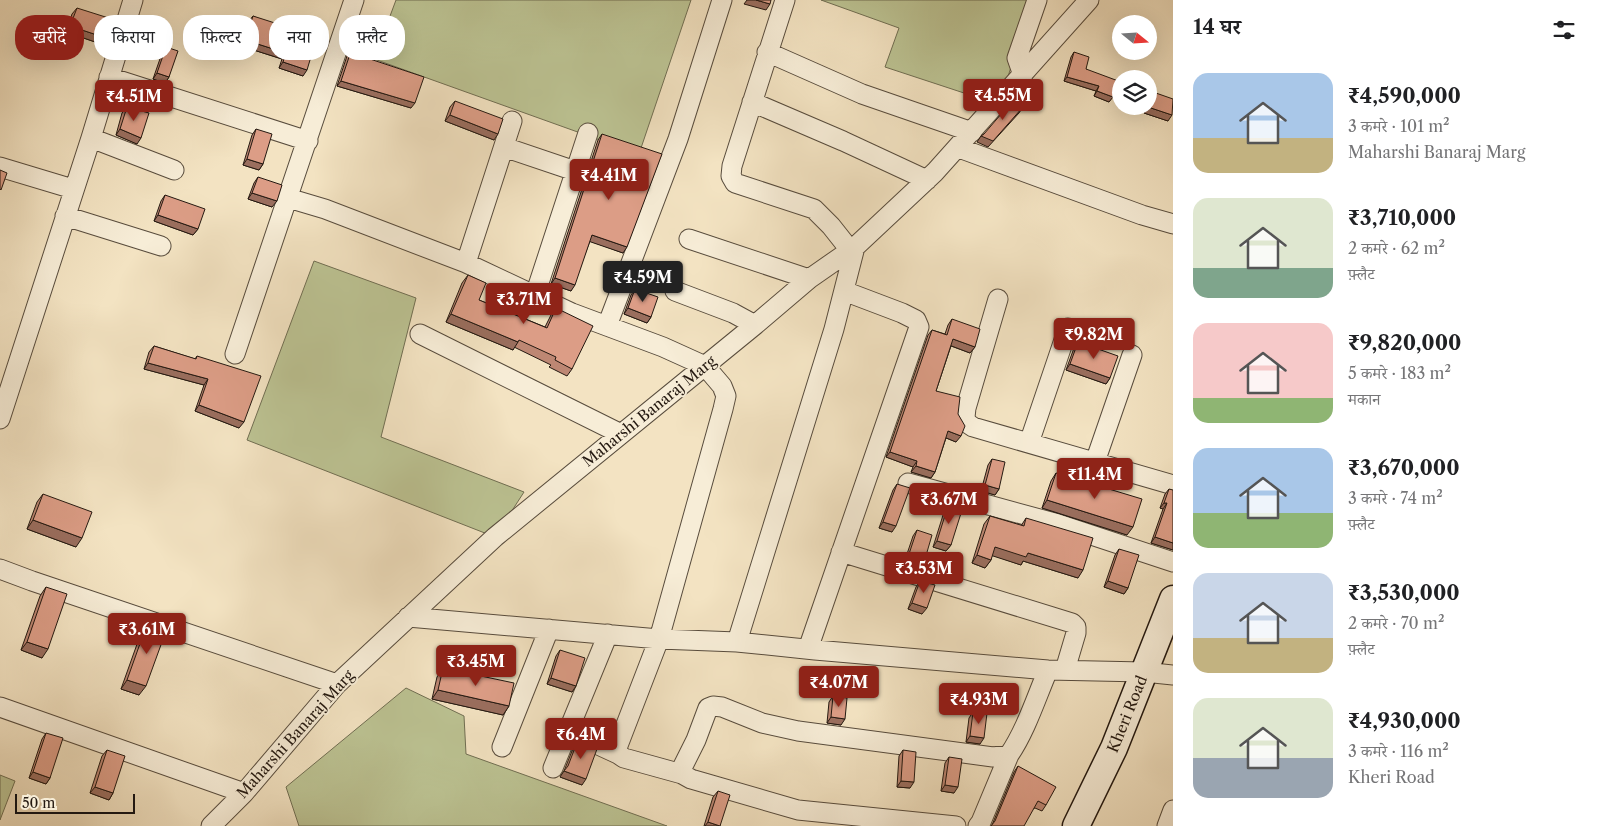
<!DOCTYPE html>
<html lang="hi">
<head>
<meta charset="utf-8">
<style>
  :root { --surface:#fff; --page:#f6f6f6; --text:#202124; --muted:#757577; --accent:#8f2418 }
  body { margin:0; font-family:"Libre Caslon Text","Noto Serif Devanagari",serif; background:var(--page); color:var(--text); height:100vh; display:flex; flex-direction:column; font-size:19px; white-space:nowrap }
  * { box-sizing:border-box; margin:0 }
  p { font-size:16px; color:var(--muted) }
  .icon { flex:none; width:28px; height:28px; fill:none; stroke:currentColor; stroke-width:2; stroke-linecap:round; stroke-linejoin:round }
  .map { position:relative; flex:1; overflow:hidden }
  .side { display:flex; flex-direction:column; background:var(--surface); width:425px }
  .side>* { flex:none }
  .hud { position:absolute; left:15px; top:15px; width:475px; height:45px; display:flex; gap:10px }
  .needle { width:32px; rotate:108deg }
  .controls { position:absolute; left:1112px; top:15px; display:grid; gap:10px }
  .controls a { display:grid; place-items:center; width:45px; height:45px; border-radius:50%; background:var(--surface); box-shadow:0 5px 20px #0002; font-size:25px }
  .scale { position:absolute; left:15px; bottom:12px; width:120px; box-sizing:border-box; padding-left:5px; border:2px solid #241911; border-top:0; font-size:14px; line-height:18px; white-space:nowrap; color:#241911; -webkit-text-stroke:4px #f7edd7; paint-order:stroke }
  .price { position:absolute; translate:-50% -42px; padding:0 11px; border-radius:5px; background:var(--accent); color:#fff; font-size:16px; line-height:32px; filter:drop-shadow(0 1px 2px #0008) }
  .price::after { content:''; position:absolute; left:50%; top:30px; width:15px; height:11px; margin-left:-8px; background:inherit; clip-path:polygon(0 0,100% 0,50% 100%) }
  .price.current { background:#222; color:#fff }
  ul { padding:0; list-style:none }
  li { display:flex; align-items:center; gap:15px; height:125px; padding:0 20px }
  li span { display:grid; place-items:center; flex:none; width:140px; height:100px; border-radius:15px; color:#555 }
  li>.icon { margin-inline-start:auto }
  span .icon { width:60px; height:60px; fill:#fffc; stroke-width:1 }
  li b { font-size:21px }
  h2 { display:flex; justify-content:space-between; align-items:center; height:60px; padding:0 20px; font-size:21px }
  .tag { padding:0 18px; border-radius:20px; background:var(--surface); box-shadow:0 5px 20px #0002; font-size:18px; line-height:45px }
  .tag.current { background:var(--accent); color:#fff }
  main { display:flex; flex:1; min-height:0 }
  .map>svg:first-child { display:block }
</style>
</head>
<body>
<main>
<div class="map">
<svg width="1173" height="826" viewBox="0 0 1173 826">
  <rect width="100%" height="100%" fill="#f3e3c2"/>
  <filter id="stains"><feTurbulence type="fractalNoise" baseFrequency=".004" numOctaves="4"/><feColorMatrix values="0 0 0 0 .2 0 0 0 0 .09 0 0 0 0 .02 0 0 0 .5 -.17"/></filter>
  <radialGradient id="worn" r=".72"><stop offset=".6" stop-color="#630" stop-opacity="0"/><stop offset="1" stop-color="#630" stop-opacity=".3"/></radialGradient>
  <!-- green -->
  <path fill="#bcc393" stroke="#706e52" d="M396 0H691L639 154 374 59Z
    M821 0H1032L1006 83 967 94 885 67 899 28Z
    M314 261 416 298 381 437 524 492 495 537 247 440Z
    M406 688 464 716 466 754 667 826H299L286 787Z
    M0 775 15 781 0 820Z"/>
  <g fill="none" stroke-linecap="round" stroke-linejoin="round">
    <!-- street casing -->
    <g stroke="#584c3d" stroke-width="21">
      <path id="street" d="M785 0 732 166 731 176 735 183 814 209 831 226 850 250
        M767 52 862 94 972 132
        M1023 75 1017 58 1037 0
        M109 77 308 141
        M752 102 843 141 927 180
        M91 138 174 170
        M504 147 575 171
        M959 148 1142 215 1173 224
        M0 167 73 189
        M288 198 325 209 466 263 572 313 663 347 705 366 722 386 726 396 723 409 659 639 617 748 618 754 624 758 682 774
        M65 216 161 246
        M689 239 809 279
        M466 263 512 121
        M675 291 733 313 755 325
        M535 295 588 133
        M998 299 966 408 965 417 967 423 973 427 1173 485
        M607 326 678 139 722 0
        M420 334 621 434
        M235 354 354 0
        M0 419 91 138 133 0
        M1029 443 1068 328
        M1095 462 1132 355
        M908 483 1058 524 1173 562
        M841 552 1072 623 1076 627V633L1065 670
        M0 569 32 581 337 684
        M408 617 659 639 737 642 815 650 1048 670 1144 672 1173 675
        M737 642 834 329 855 247
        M808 649 919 327 916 320 902 313 844 291
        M0 707 244 793
        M568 731 618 754
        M502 747 549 629
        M553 768 608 634
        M211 826 244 793 337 684 495 537 755 325 809 279 855 247 935 172 1089 0
        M956 826 798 810 691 779 682 774 681 770 696 740 708 708 713 706 722 707 762 723 798 731 993 757 1009 755
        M978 826 981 822 1009 755C1026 730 1036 698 1048 670
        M1167 826 1173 810"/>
    </g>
    <!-- secondary casing -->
    <g stroke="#241911" stroke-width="29">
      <path id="secondary" d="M1076 826 1114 748 1173 599"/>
    </g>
    <!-- street -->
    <use href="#street" stroke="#f7edd7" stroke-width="19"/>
    <!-- secondary -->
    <use href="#secondary" stroke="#f7edd7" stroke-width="26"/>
  </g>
  <!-- wall -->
  <path fill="#bd8773" stroke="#241911" d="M77 8 109 39 104 45 66 32 72 14Z
    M253 16 277 28 303 76 279 68 282 59 241 46 248 22Z
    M353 45 364 57 411 108 337 86 349 50Z
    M166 47 169 77 165 83 153 79 162 53Z
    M1074 52 1086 69 1116 97 1113 96 1109 102 1094 96 1096 91 1064 81 1071 57Z
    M1153 92 1168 121 1144 113 1146 106H1149V98Z
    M455 101 494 140 445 121 450 107Z
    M127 107 137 144 116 135 122 113Z
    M256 129 263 164 259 170 243 165 252 135Z
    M602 134 623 253 590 241 571 291 551 284 598 140Z
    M258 177 272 207 248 199 254 183Z
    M165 195 198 229 193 235 154 221 161 201Z
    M468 275 479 300 545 327 551 315 556 308 572 369 567 376 549 367 551 365 514 347 513 350 446 322 462 283Z
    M635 289 651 317 647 323 624 314 631 295Z
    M952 319 975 347 970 353 951 346 936 391 956 442 946 438 935 472 931 478 911 472 913 467 886 457 928 335 932 330 945 334 948 325Z
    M1078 342 1110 378 1106 384 1066 370 1074 348Z
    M154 346 195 359 197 356 239 428 195 411 204 385 144 369 149 352Z
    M992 459 999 489 995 495 981 491 988 465Z
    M1056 473 1127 535 1042 508 1051 481Z
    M897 484 892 532 879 528 893 490Z
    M1169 489 1173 550 1151 543 1163 509 1160 508 1165 494Z
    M43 494 76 547 27 529 37 502Z
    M948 506 951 545 946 551 933 547 944 512Z
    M990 516 1021 526 1026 518 1078 578 1023 561 1021 565 992 555 991 560 985 568 972 563 984 524Z
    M917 530 921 565 905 560 913 536Z
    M1119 549 1128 588 1124 594 1104 587 1115 555Z
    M920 581 922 614 908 609 916 587Z
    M46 587 42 658 21 650 40 596Z
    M147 624 139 695 121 689 141 633Z
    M560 650 576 686 572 692 547 684 556 656Z
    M443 668 509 706 503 715 432 699 437 677Z
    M833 696 841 725 827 723 829 702Z
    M973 712 980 744 966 742 969 718Z
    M46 733 50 778 46 784 29 778 42 739Z
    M578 740 582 785 560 777 564 771 574 746Z
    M107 750 113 793 109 800 90 793 102 756Z
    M903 750 910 788 897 787 899 756Z
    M949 757 954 793 941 791 945 763Z
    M1018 766 1046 805 1042 811 1035 808 992 825 1014 772Z
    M718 791 720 826H704L713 797Z"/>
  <!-- shaded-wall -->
  <path fill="#9a6e5e" stroke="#241911" d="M747 0H756L770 4 766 10 744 4Z
    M70 26 109 39 104 45 66 32Z
    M245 40 286 53 282 59 241 46Z
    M283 62 307 70 303 76 279 68Z
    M157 73 169 77 165 83 153 79Z
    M1067 77 1099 86 1096 91 1064 81Z
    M341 81 415 103 411 108 337 86Z
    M1097 91 1113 97 1109 102 1094 96Z
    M1115 91 1119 92 1116 97 1112 95Z
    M1023 107 1019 113 988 147 977 142 981 136Z
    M1148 107 1172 115 1168 121 1144 113Z
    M450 115 498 134 494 140 445 121Z
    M120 129 141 138 137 144 116 135Z
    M247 159 263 164 259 170 243 165Z
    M252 193 277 201 272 207 248 199Z
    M158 215 198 229 193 235 154 221Z
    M592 235 627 247 623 253 588 241Z
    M555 278 575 285 571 291 551 284Z
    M628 308 651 317 647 323 624 314Z
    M451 314 518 342 513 350 446 322Z
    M953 339 975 347 970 353 949 345Z
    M148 363 208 379 204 385 144 369Z
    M1070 364 1110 378 1106 384 1066 370Z
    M199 405 244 422 239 428 195 411Z
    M948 431 961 436 956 442 944 437Z
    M890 452 917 461 913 467 886 457Z
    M916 466 935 472 931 478 911 472Z
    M985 485 999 489 995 495 981 491Z
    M1047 500 1133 527 1127 535 1042 508Z
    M1164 503H1167L1163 509 1160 508Z
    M33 520 82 538 76 547 27 529Z
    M883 522 896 526 892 532 879 528Z
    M1155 537 1173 543V550L1151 543Z
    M937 541 951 545 946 551 933 547Z
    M995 547 1028 553 1083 570 1078 578 1023 561 1021 565 990 555Z
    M909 554 925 559 921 565 905 560Z
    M977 555 991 560 985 568 972 563Z
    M1108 581 1128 588 1124 594 1104 587Z
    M912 603 927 608 922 614 908 609Z
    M27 642 48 649 42 658 21 650Z
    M551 678 576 686 572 692 547 684Z
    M127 680 146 686 139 695 121 689Z
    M438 690 509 706 503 715 432 699Z
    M831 717 845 719 841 725 827 723Z
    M970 736 984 738 980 744 966 742Z
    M564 771 586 779 582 785 560 777Z
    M33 772 50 778 46 784 29 778Z
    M901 781 914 782 910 788 897 787Z
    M945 785 958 787 954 793 941 791Z
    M95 787 113 793 109 800 90 793Z
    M708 822 720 826H705Z"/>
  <!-- building -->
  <path fill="#dc9d86" stroke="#241911" d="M756 0H771L770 4Z
    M77 8 115 20 109 39 70 26Z
    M253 16 278 24 277 28 316 40 307 70 283 62 286 53 245 40Z
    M353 45 366 49 364 57 424 77 415 103 341 81Z
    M166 47 178 51 169 77 157 73Z
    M1074 52 1089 57 1086 69 1121 82V86L1119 92 1115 91 1113 97 1097 91 1099 86 1067 77Z
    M1153 92 1173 99 1172 115 1148 107Z
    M1014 99 1023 107 993 141 981 136 984 134Z
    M455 101 503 119 498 134 450 115Z
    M127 107 149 113 141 138 120 129Z
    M256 129 272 134 263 164 247 159Z
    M602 134 662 154 627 247 592 235 575 285 555 278Z
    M0 170 7 173 1 190 0 189Z
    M258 177 282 185 277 201 252 193Z
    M165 195 205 209 198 229 158 215Z
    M468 275 486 283 479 300 547 328 556 308 593 326 572 369 555 360 556 357 519 340 518 342 451 314Z
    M635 289 658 297 651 317 628 308Z
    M952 319 980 329 975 347 953 339 936 391 960 397 958 414 965 426 961 436 948 431 935 472 916 466 917 461 890 452 932 330 947 335Z
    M1078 342 1118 356 1110 378 1070 364Z
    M154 346 196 359 197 356 261 376 244 422 199 405 208 379 148 363Z
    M992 459 1005 462 999 489 985 485Z
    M1056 473 1142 499 1133 527 1047 500Z
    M897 484 910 488 896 526 883 522Z
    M1169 489 1173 490V543L1155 537 1167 503H1164Z
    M43 494 92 512 82 538 33 520Z
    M948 506 962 510 951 545 937 541Z
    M990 516 1024 526 1026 518 1093 538 1083 570 1028 553 1026 557 995 547 991 560 977 555Z
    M917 530 932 535 925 559 909 554Z
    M1119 549 1139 555 1128 588 1108 581Z
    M920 581 935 585 927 608 912 603Z
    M46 587 67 594 48 649 27 642Z
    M147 624 166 631 146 686 127 680Z
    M560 650 585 658 576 686 551 678Z
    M443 668 514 683 509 706 438 690Z
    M833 696 847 698 845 719 831 717Z
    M973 712 987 713 984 738 970 736Z
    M46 733 63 738 50 778 33 772Z
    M578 740 597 749 586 779 564 771 568 766Z
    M107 750 125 756 113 793 95 787Z
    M903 750 916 752 914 782 901 781Z
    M949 757 962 759 958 787 945 785Z
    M1018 766 1056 787 1046 805 1038 801 1024 826H991L995 821Z
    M718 791 730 795 720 826 708 822Z"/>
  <g text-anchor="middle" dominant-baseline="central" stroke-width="4" stroke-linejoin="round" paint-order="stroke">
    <!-- street labels -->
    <g font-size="15" fill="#241911" stroke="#f7edd7">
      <text transform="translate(649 411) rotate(-39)">Maharshi Banaraj Marg</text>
      <text transform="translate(1127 714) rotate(-68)">Kheri Road</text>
      <text transform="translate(295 734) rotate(-48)">Maharshi Banaraj Marg</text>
    </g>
  </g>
  <rect width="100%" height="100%" filter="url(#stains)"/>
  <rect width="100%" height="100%" fill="url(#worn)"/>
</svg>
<div class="controls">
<a><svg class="needle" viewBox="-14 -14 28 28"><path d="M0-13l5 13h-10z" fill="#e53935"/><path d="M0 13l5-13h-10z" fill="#757577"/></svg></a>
<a><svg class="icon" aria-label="layers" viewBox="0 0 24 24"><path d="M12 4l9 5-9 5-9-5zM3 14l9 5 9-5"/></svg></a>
</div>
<div class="scale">50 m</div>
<b class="price" style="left:1003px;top:121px">₹4.55M</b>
<b class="price" style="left:134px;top:122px">₹4.51M</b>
<b class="price" style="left:609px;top:201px">₹4.41M</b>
<b class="price current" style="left:643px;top:303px">₹4.59M</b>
<b class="price" style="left:524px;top:325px">₹3.71M</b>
<b class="price" style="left:1094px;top:360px">₹9.82M</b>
<b class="price" style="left:1095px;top:500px">₹11.4M</b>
<b class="price" style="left:949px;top:525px">₹3.67M</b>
<b class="price" style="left:924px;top:594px">₹3.53M</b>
<b class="price" style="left:147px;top:655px">₹3.61M</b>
<b class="price" style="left:476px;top:687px">₹3.45M</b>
<b class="price" style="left:839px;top:708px">₹4.07M</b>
<b class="price" style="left:979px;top:725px">₹4.93M</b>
<b class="price" style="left:581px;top:760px">₹6.4M</b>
<div class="hud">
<a class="tag current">खरीदें</a>
<a class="tag">किराया</a>
<a class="tag">फ़िल्टर</a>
<a class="tag">नया</a>
<a class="tag">फ़्लैट</a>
</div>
</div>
<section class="side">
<h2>14 घर<svg class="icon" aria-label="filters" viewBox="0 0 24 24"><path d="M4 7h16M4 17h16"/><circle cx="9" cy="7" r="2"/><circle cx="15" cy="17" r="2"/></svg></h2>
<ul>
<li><span style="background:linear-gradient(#a9c7e8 65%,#c2b280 0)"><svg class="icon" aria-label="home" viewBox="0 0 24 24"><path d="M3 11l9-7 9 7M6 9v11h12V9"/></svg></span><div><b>₹4,590,000</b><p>3 कमरे · 101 m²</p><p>Maharshi Banaraj Marg</p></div></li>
<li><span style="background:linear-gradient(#dfe7d0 70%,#7fa58c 0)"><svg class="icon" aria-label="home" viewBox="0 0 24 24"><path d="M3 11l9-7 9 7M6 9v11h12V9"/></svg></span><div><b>₹3,710,000</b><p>2 कमरे · 62 m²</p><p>फ़्लैट</p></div></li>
<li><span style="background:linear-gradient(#f6c9c9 75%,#8fb573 0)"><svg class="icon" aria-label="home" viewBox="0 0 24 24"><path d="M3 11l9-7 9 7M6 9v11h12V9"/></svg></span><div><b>₹9,820,000</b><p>5 कमरे · 183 m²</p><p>मकान</p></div></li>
<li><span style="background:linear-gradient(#a9c7e8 65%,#8fb573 0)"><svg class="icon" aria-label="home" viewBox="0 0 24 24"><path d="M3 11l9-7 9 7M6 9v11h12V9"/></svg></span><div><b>₹3,670,000</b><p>3 कमरे · 74 m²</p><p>फ़्लैट</p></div></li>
<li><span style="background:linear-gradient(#c9d6e8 65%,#c2b280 0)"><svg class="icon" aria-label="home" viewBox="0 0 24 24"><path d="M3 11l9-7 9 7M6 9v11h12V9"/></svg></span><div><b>₹3,530,000</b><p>2 कमरे · 70 m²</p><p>फ़्लैट</p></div></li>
<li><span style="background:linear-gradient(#dfe7d0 60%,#9aa5b1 0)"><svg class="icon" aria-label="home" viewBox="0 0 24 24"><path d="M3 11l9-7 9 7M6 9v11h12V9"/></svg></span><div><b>₹4,930,000</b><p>3 कमरे · 116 m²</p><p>Kheri Road</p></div></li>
</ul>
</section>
</main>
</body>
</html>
